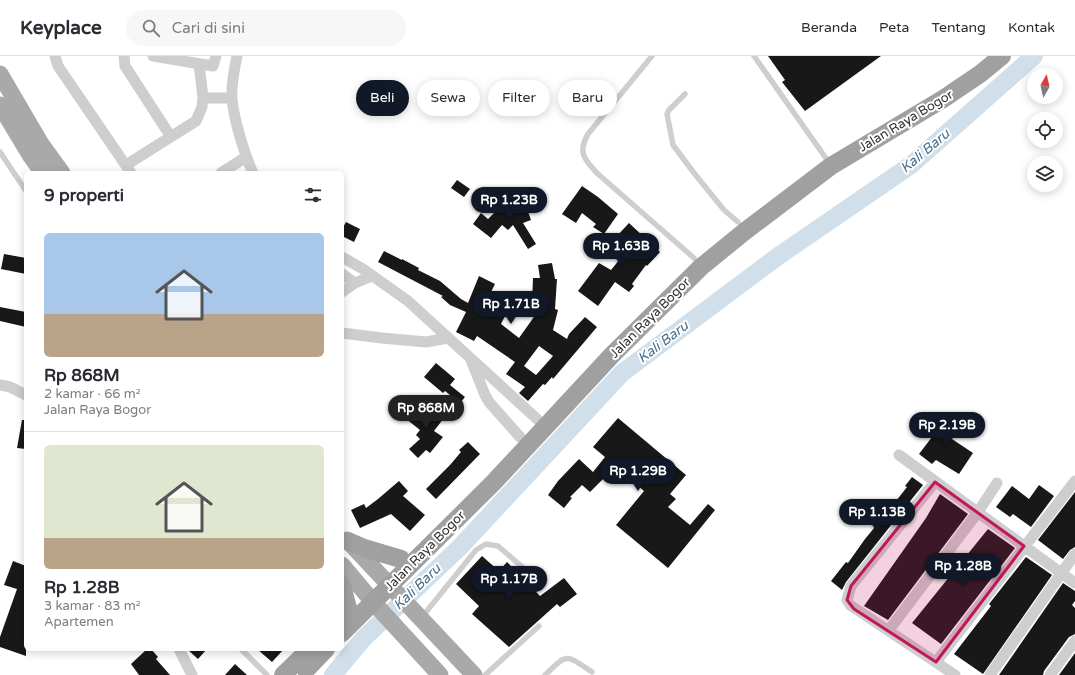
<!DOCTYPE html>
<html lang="id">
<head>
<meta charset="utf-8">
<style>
  :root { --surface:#fff; --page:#f7f7f7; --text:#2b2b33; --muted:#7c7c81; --line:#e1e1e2; --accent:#111827 }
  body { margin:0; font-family:"Varela Round",sans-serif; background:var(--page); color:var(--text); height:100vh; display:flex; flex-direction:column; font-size:15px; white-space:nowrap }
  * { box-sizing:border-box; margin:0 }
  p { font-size:13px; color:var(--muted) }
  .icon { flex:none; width:22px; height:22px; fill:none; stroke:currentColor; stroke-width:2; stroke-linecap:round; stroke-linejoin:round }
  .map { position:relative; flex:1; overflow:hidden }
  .drawer { position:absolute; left:24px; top:115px; width:320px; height:480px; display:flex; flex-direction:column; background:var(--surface); border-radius:6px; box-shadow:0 2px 10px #0003 }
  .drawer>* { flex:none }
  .guide { position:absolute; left:356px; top:24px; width:380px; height:36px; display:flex; gap:8px }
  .needle { width:26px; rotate:8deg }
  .buttons { position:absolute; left:1027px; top:12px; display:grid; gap:8px }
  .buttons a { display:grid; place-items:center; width:36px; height:36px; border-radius:50%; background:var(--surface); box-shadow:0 2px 10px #0003; font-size:20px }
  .price { position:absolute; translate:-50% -34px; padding:0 9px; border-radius:14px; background:var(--accent); color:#fff; font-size:13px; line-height:26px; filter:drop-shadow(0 1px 2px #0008) }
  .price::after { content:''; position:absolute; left:50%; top:24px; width:12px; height:9px; margin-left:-6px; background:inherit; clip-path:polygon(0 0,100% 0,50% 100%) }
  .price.selected { background:#222; color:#fff }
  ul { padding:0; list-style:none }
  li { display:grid; align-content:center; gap:8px; height:212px; padding:0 20px }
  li+li { border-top:1px solid var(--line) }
  li span { display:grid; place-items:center; height:124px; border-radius:6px; color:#555 }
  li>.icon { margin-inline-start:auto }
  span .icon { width:72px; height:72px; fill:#fffc; stroke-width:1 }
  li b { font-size:17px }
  h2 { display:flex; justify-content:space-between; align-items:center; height:48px; padding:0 20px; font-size:17px }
  .tag { padding:0 14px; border-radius:18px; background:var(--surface); box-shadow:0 2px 10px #0003; font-size:14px; line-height:36px }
  .tag.selected { background:var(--accent); color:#fff }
  header { display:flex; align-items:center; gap:24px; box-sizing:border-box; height:56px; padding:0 20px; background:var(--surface); border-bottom:1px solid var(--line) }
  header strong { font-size:19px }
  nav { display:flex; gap:22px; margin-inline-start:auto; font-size:14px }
  .search { width:280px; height:36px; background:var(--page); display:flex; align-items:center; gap:10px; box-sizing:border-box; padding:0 14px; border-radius:22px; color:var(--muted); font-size:15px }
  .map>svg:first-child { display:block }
</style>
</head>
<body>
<header>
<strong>Keyplace</strong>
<div class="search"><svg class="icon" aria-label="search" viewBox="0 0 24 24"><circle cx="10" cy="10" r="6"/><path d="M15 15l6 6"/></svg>Cari di sini</div>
<nav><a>Beranda</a><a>Peta</a><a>Tentang</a><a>Kontak</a></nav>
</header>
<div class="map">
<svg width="1075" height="619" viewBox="0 0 1075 619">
  <rect width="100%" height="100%" fill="#fff"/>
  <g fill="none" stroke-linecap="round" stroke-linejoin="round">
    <!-- river -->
    <path stroke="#d0dfe9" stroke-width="18" d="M333 619 363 583 460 491 622 317 777 201 911 109 1034 0"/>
  </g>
  <!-- building -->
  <path fill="#181818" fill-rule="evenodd" d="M768 0H881L805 55 782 26 785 24Z
    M457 124 470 133 464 141 451 132Z
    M582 130 598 141 618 158 604 178 593 171 596 168 582 157 576 167 562 158Z
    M519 135 529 139 525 147 531 164 523 167 536 188 528 193 513 169 508 174 502 169 491 182 473 168 481 157 488 163 500 151 509 159Z
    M346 166 360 173 354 186 342 180V173Z
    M629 167 660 196 647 210 646 209 632 228 634 230 629 236 615 226 598 250 578 235 599 207 611 214 628 193 616 181Z
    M384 195 402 204V203L419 212 418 214 440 225 461 243 468 247 479 220 495 228 488 242 509 252 501 268 519 282 536 258 539 247H532L533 222H540L538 209 552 207 555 223H557L555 253 558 254 553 274 567 283 569 278 585 261 597 271 553 323 552 321 545 329 543 328 528 345 519 337 525 331 506 318 515 306 477 280 474 285 456 276 466 256 450 249 441 241 443 240 378 206ZM539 290 553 300 536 319 524 310Z
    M4 198 26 202V218L1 213Z
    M0 251 26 256V271L0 265Z
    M436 307 455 323 450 329 465 341 460 347 445 335 443 337 424 321Z
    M434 348 447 358 434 375 443 381 430 397 426 394 418 402 409 393 420 383 416 379 420 374 405 362 415 349 426 358Z
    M951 356 964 367 952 383 973 397 959 418 936 404 932 408 919 398Z
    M618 362 686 419 670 438 676 443 668 451 690 469 708 448 715 454 668 512 616 469 644 435 619 413 608 427 603 423 590 436 582 429 570 441 572 442 564 452 548 439 558 425 579 403 593 416 605 401 593 391Z
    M22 364H26V393L17 392Z
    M468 386 480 398 436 443 426 433 450 409 461 396 459 394Z
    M912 421 923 429 846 526 842 534 831 525 846 506 848 507 865 483 889 454 888 453 894 444 896 445 907 431 905 430Z
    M399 425 408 435 403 440 425 459 410 475 391 458 360 472 351 454 364 448 366 452 378 443Z
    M1039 429 1054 440 1031 471 1013 458 1010 461 996 451 1012 430 1029 443Z
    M1075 436V491L1070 494 1063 503 1038 484Z
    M940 438 968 458 888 564 864 550 926 462Z
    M988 473 1015 492 941 588 912 567Z
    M482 500 499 515 507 506 540 540 564 522 577 538 560 551 557 548 509 591 472 558 479 550 456 528Z
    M1026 501 1052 519 983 618 954 598 991 550 989 548Z
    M13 505 26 510V600L0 591V581L17 533 4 529Z
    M1063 527 1075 535V545L1072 549 1075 552V578L1069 581 1044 615 1043 619H999Z
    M147 593H151L158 601 156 603 170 619H139L131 608Z
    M187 593H207L198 603Z
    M257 593H284L272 606Z
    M1075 597V619H1059Z
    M235 608 247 619H225Z"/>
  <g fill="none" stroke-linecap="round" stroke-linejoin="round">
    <!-- service -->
    <path stroke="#cecece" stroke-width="5.5" d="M652 0 588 78C577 97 585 104 598 118L694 202
      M754 0 830 108
      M685 38 669 54 667 58 673 89 694 117 724 154 738 166
      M0 96 26 135
      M422 561 476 494 486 488 498 490 534 521
      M241 593 267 619
      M485 619 539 570
      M545 619C568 597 565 598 592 616"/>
    <!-- minor -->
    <path stroke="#cecece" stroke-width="11" d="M55 0 58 10 131 117
      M124 0 125 10 171 81
      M153 0 213 10 216 0
      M237 0C234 14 231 29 232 43 234 64 244 97 253 117
      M199 8 203 42
      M126 109 196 65 202 51 203 42H232
      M221 117 246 101
      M342 201 363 213 408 245 537 363
      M342 218 355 227
      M342 236 355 227 372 220
      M342 277 382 282 426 286 448 282
      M471 304 485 339 489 346 520 381
      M0 329 10 331 26 339
      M899 399 1075 527
      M935 426 851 530 847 544 850 549 955 619
      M889 574 978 456 997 427
      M179 593 192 619
      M936 606 1075 425
      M990 619 1075 498
      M1050 619 1075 585"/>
    <!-- primary -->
    <path stroke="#a9a9a9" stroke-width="17" d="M0 18 41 88 62 117
      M0 49 30 99 43 117
      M347 484 474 619
      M342 509 373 546 440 619"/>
    <!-- trunk -->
    <path stroke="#a0a0a0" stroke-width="18" d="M348 485 364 492 401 503
      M342 529 349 556
      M342 577 494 426 612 299 701 211 744 176 831 110 943 43 980 18 1002 0
      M306 614 326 593
      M283 619 310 593"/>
  </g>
  <!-- marked area -->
  <path fill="#c2185b" fill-opacity="0.2" stroke="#c2185b" stroke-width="3" stroke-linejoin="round" d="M935 426 1024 490 936 606 854 553 847 544 851 530Z"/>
  <g text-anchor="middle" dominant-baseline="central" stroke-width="4" stroke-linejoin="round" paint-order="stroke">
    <!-- street labels -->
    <g font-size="13" fill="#313131" stroke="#fff">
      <text transform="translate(906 65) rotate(-31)">Jalan Raya Bogor</text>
      <text transform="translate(650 262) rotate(-45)">Jalan Raya Bogor</text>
      <text transform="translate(425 495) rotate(-45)">Jalan Raya Bogor</text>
    </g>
    <!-- water labels -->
    <g font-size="14" font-style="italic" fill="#496f8a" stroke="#fff">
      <text transform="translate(925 95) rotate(-40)">Kali Baru</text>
      <text transform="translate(663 286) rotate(-37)">Kali Baru</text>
      <text transform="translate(417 531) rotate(-44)">Kali Baru</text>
    </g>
  </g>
</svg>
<div class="buttons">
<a><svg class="needle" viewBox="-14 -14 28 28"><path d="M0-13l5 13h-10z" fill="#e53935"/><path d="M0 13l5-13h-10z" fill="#7c7c81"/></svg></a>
<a><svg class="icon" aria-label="locate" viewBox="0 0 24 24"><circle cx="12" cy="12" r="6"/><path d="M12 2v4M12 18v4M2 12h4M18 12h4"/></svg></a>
<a><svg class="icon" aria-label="layers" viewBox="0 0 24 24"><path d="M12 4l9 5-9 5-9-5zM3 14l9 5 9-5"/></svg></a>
</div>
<b class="price" style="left:509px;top:165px">Rp 1.23B</b>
<b class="price" style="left:621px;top:211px">Rp 1.63B</b>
<b class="price" style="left:511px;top:269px">Rp 1.71B</b>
<b class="price selected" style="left:426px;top:373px">Rp 868M</b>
<b class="price" style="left:947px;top:390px">Rp 2.19B</b>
<b class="price" style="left:638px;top:436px">Rp 1.29B</b>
<b class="price" style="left:877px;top:477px">Rp 1.13B</b>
<b class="price" style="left:963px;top:531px">Rp 1.28B</b>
<b class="price" style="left:509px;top:544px">Rp 1.17B</b>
<div class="guide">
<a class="tag selected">Beli</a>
<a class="tag">Sewa</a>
<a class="tag">Filter</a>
<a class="tag">Baru</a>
</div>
<section class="drawer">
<h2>9 properti<svg class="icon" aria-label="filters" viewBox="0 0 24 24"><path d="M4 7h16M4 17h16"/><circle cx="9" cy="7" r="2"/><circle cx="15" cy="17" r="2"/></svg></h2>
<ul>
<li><span style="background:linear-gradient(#a9c7e8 65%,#b9a48a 0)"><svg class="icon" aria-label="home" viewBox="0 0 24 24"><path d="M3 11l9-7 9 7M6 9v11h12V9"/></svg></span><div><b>Rp 868M</b><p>2 kamar · 66 m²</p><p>Jalan Raya Bogor</p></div></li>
<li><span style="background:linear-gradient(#dfe7d0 75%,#b9a48a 0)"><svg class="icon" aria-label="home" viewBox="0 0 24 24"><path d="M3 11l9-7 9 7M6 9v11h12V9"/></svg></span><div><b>Rp 1.28B</b><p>3 kamar · 83 m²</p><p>Apartemen</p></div></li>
</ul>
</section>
</div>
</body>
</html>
